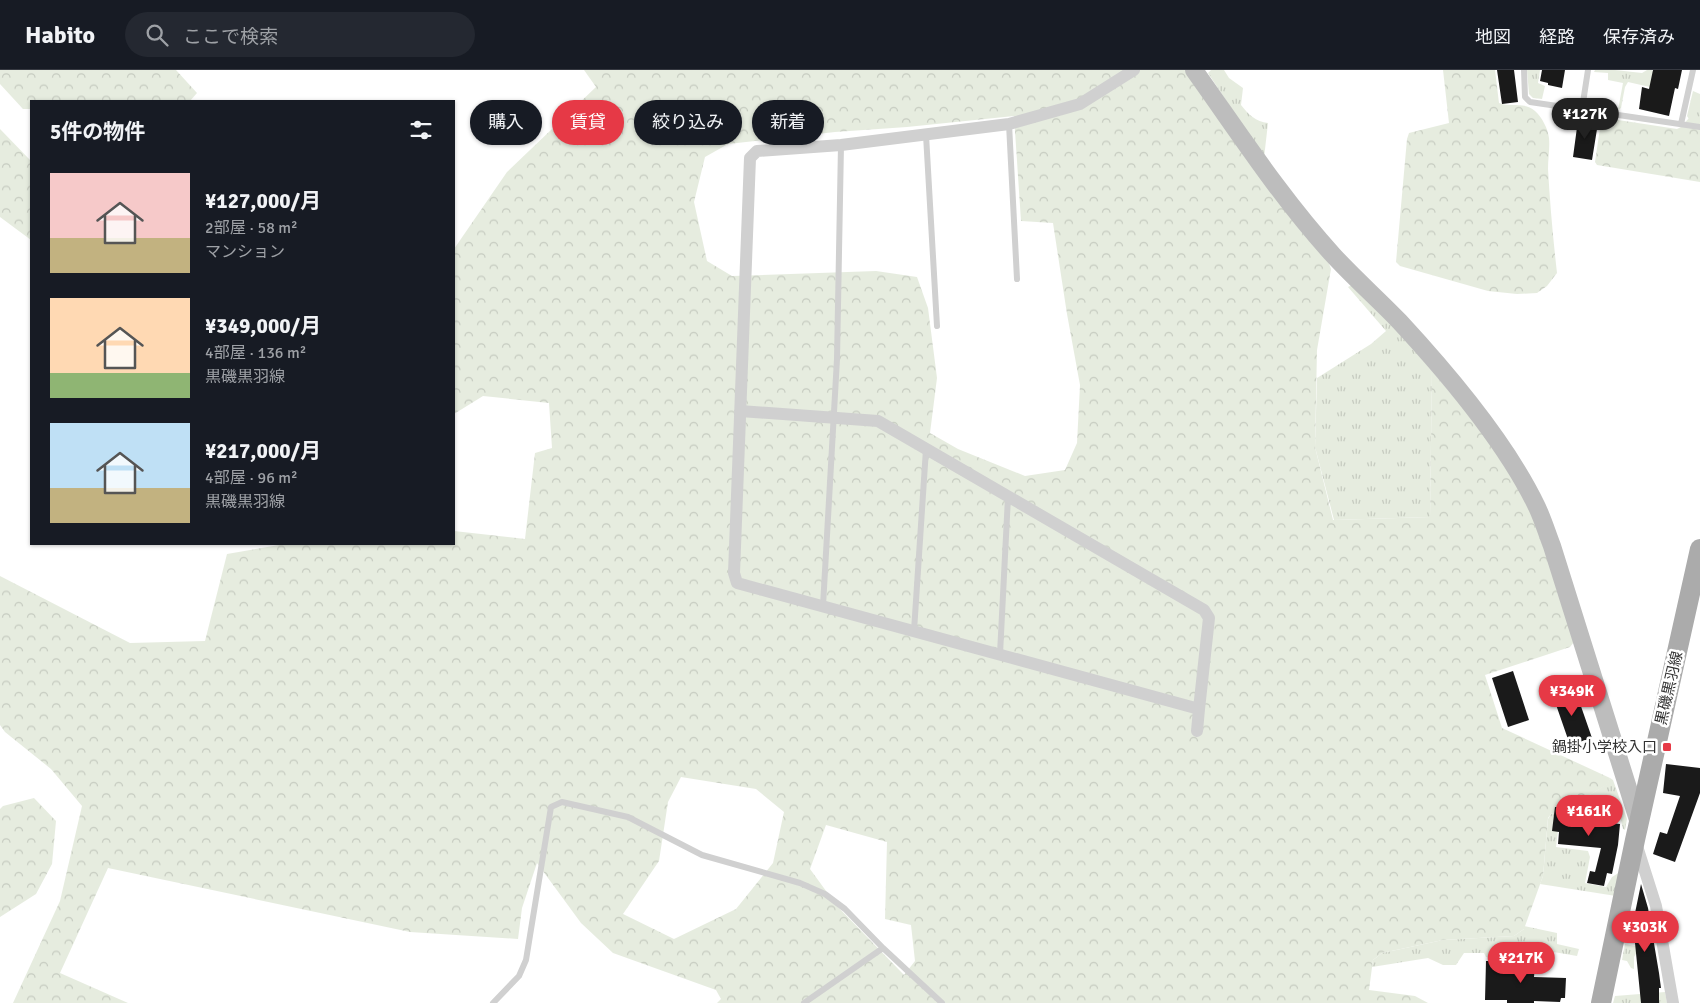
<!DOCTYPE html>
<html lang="ja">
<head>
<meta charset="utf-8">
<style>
  :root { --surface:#171b24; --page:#242831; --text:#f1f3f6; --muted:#9ea1a6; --line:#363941; --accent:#e63946 }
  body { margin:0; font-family:Signika,"Noto Sans JP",sans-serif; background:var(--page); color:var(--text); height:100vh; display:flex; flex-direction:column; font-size:19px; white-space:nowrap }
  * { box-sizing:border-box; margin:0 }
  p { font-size:16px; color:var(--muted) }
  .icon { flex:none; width:28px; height:28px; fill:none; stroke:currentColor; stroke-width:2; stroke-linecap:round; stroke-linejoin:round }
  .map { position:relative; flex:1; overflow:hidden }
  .sheet { position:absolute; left:30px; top:30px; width:425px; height:445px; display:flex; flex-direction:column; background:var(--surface); border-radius:0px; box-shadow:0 1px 4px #0004 }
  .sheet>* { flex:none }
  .banner { position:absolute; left:470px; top:30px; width:475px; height:45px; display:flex; gap:10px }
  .price { position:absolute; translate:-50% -42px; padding:0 11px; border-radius:18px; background:var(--accent); color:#fff; font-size:16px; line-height:32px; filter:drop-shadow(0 1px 2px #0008) }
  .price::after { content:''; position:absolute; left:50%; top:30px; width:15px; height:11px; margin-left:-8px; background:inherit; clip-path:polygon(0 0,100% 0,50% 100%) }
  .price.on { background:#222; color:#fff }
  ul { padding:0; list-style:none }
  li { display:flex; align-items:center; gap:15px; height:125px; padding:0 20px }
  li span { display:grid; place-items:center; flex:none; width:140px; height:100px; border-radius:0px; color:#555 }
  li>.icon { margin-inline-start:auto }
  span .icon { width:60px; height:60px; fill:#fffc; stroke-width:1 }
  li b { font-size:21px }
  h2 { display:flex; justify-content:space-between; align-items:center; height:60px; padding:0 20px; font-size:21px }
  .chip { padding:0 18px; border-radius:22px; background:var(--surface); box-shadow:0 1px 4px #0004; font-size:18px; line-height:45px }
  .chip.on { background:var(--accent); color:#fff }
  header { display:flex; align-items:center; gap:30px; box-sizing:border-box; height:70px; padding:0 25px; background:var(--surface); border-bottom:1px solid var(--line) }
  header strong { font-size:24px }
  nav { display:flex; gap:28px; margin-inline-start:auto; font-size:18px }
  .search { width:350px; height:45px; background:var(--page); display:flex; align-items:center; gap:12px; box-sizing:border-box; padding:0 18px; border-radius:28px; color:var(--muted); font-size:19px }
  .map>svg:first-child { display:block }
</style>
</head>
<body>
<header>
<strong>Habito</strong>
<div class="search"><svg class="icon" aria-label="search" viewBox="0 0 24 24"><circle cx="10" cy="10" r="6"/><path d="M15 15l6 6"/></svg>ここで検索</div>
<nav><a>地図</a><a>経路</a><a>保存済み</a></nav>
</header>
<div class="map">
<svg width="1700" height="933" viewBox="0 0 1700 933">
  <defs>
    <pattern id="grass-tufts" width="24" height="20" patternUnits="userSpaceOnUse" patternTransform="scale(1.25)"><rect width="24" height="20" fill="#e6ecdf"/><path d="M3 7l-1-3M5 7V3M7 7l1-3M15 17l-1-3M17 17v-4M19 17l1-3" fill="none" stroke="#c6cbc0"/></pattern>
    <pattern id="forest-crowns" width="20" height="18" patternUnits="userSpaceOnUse" patternTransform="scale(1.25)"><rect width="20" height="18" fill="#e6ecdf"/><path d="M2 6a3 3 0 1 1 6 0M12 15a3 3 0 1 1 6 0" fill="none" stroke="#c6cbc0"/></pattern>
  </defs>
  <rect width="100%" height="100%" fill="#fff"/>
  <!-- grass -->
  <path fill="url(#grass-tufts)" d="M1211 0H1224L1229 8 1243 18 1241 35C1248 44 1256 52 1268 53L1264 88 1208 3Z
    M1527 0H1540L1538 13 1545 16 1542 29 1533 28 1529 24Z
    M1595 0H1615L1642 3 1647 0H1652L1663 20 1628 12 1625 17 1621 38 1618 40 1623 13 1608 10V3L1594 2Z
    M1693 21 1700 24V51L1689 49 1687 46Z
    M1352 215 1390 252 1432 301 1430 447 1334 450 1315 377 1317 308 1371 274 1386 261 1348 217Z
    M1610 708 1613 710 1627 749 1625 760 1623 759 1620 746 1615 741 1584 738 1582 753 1559 752 1556 777 1588 781 1590 787 1585 813 1606 817 1612 807 1620 802 1616 826 1540 814 1543 806 1548 749 1551 744 1575 737 1588 726 1607 714Z
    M1524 856 1557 863V874L1579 879 1577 886 1542 880 1538 894 1509 892 1506 889 1486 887 1484 883H1464L1456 895H1443L1428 888 1372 897 1373 890 1382 883 1443 870 1514 866 1524 859Z
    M1625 874 1654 880 1637 882 1634 887V899L1631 898 1627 891 1622 890Z
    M1665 922 1667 933H1613L1615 926Z"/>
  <!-- forest -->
  <path fill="url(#forest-crowns)" fill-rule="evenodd" d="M0 0H176L197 23 190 31H31V39H23L0 14Z
    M584 0H1185L1328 191 1331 199 1317 280 1315 377 1333 450 1430 447 1432 301 1485 364 1533 440 1574 572 1570 577 1485 605 1502 658 1610 708 1608 714 1588 726 1575 737 1551 744 1548 748 1543 806 1524 859 1514 866 1443 870 1382 883 1373 890 1369 920 1415 926 1428 933H717L721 929 716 920 613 883 581 853 537 793 522 838 518 869 410 862 108 798 60 903 128 933H13L60 831 82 736 51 699 5 662 0 655V506L130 573 205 571 227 484 285 474H454V461L525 469 535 383 552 378 549 333 483 326 454 344V179L507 102 596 17ZM1014 46 1021 151 1053 153 1067 244 1080 315 1077 373 1065 400 1025 406 958 379 930 363 937 308 928 238 917 207 876 201 732 206 707 191 694 132 705 87 728 74 835 62 907 57ZM681 707 756 719 784 742 773 793 736 839 674 869 623 844 659 791 668 732ZM826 755 887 772 885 849 911 855 915 891 904 905 837 836 810 799Z
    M1443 0H1495L1499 33C1511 38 1524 31 1535 41 1542 47 1548 59 1549 68 1550 78 1548 89 1548 99 1550 134 1553 168 1557 203L1547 216 1537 223 1517 224 1488 221 1400 196 1396 192 1407 69 1409 63 1449 53Z
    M1605 48 1677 59 1681 57 1689 48 1700 49V112L1597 95 1595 92 1601 51Z
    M0 59 31 91V170L0 147Z
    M34 728 56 751 52 794 36 824 0 847V739L3 736Z"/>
  <!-- building -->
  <path fill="#1a1a1a" d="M1497 0H1514L1518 32 1502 34Z
    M1542 0H1565L1562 18 1548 15V13L1540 11Z
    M1653 0H1682L1678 19 1675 18 1669 46 1639 39 1642 17 1649 19Z
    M1578 50 1598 53 1592 90 1573 87Z
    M1513 601 1529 650 1508 657 1492 608Z
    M1575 619 1592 668 1570 675 1553 626Z
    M1666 694 1700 698V723L1675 792 1653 784 1660 762 1667 764 1680 726 1663 723Z
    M1555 737 1602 741 1601 752 1620 754 1618 775 1612 804 1607 803 1604 816 1587 813 1590 801 1595 802 1601 778 1558 774 1559 762 1552 761Z
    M1641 814 1648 838 1659 903 1661 918H1659V933H1641L1635 873 1629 872Z
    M1486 891H1507V893L1535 894 1534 907 1566 908 1565 928H1561L1560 932 1534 931V933H1507V930H1485Z"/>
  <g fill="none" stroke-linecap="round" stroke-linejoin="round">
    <!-- lane -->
    <path stroke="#d0d0d0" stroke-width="6" d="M1524 0 1525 27 1530 32 1700 57
      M1582 39 1588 0
      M1009 54 1017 209
      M1681 54 1693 0
      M926 65 937 256
      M823 536 837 289 841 75
      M914 561 926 379
      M1000 584 1008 427
      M493 933 519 906 526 890 551 737 562 732 628 747 702 785 800 813 825 824 845 839 883 878
      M804 933 883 878 942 933"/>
    <!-- street -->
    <path stroke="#d0d0d0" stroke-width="12" d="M740 341 878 351 1204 540 1209 548 1199 639 737 513 734 503 750 88 757 81 841 75 1009 54 1080 34 1134 0
      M1197 661 1199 639
      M1636 773 1656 836 1673 933"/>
    <!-- secondary -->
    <path stroke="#bdbdbd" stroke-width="18" d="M1194 0C1239 63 1281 128 1333 185 1354 208 1378 229 1400 252 1449 305 1506 372 1537 437 1543 450 1547 463 1552 476L1639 753"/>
    <!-- primary -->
    <path stroke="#ababab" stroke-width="20" d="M1601 933 1635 770 1700 479"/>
  </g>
  <!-- markers -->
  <rect fill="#e63946" stroke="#fff" stroke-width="2" x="1662" y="672" width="10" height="10" rx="2.5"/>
  <g text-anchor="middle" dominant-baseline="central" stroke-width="5" stroke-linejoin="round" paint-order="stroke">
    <!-- street labels -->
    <g font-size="15" fill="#333" stroke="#fff">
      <text transform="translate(1669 618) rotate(-77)">黒磯黒羽線</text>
    </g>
    <!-- poi labels -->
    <g font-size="15" fill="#333" stroke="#fff" text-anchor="end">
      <text x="1657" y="677">鍋掛小学校入口</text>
    </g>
  </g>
</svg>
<b class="price on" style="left:1585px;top:70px">¥127K</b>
<b class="price" style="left:1572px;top:647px">¥349K</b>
<b class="price" style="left:1589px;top:767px">¥161K</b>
<b class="price" style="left:1645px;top:883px">¥303K</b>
<b class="price" style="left:1521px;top:914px">¥217K</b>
<div class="banner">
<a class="chip">購入</a>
<a class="chip on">賃貸</a>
<a class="chip">絞り込み</a>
<a class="chip">新着</a>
</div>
<section class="sheet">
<h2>5件の物件<svg class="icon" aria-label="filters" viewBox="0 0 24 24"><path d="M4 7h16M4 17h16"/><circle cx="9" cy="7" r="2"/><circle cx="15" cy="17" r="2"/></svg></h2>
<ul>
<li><span style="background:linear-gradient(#f6c9c9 65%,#c2b280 0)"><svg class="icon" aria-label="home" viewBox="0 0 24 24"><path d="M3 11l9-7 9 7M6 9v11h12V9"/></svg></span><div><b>¥127,000/月</b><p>2部屋 · 58 m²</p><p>マンション</p></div></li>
<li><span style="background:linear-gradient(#ffd9b3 75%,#8fb573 0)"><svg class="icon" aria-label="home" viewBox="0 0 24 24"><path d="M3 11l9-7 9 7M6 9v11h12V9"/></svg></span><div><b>¥349,000/月</b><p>4部屋 · 136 m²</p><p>黒磯黒羽線</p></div></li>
<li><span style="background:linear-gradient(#bfe0f5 65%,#c2b280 0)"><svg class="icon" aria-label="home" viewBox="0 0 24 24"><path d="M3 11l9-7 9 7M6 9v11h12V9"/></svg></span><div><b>¥217,000/月</b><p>4部屋 · 96 m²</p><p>黒磯黒羽線</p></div></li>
</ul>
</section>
</div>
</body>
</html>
